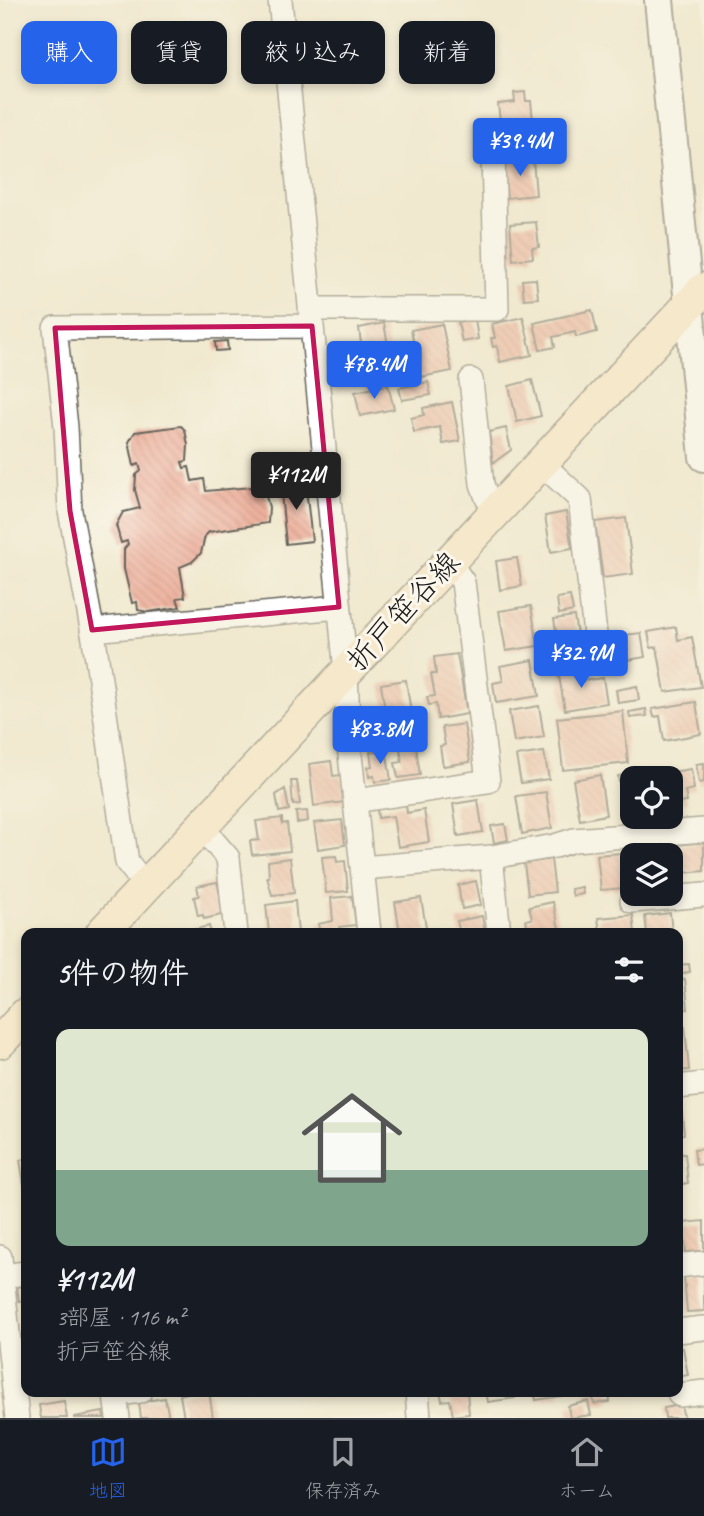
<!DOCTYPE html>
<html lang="ja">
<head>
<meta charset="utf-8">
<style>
  :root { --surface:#171b24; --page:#20242c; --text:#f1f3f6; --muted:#9ea1a6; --line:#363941; --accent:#2563eb }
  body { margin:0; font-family:Caveat,"Klee One",sans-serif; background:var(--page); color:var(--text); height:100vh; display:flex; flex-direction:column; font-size:26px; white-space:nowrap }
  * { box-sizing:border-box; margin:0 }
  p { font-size:23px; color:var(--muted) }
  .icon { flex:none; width:38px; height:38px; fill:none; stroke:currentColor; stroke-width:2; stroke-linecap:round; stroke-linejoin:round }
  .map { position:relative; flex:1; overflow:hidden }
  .drawer { position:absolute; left:21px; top:928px; width:662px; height:469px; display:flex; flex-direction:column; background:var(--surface); border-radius:14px; box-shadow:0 4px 10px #0003 }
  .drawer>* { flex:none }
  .hud { position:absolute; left:21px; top:21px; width:663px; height:63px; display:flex; gap:14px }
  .controls { position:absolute; left:620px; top:766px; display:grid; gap:14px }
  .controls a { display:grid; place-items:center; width:63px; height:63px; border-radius:14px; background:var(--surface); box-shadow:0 4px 10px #0003; font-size:35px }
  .price { position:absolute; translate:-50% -60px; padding:0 16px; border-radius:7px; background:var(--accent); color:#fff; font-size:23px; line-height:46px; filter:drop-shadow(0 2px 4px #0008) }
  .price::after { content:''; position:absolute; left:50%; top:42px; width:21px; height:16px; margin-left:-10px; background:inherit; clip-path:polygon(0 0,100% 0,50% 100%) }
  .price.active { background:#222; color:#fff }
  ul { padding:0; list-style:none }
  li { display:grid; align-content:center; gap:14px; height:371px; padding:0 35px }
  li+li { border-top:2px solid var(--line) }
  li span { display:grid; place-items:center; height:217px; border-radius:14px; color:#555 }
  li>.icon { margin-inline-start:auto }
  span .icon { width:126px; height:126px; fill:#fffc; stroke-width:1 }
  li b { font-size:30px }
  h2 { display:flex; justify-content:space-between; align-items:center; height:84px; padding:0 35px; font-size:30px }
  .chip { padding:0 24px; border-radius:14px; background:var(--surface); box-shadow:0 4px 10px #0003; font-size:24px; line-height:63px }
  .chip.active { background:var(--accent); color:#fff }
  .tabs { display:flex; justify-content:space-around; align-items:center; height:98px; border-top:2px solid var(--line); background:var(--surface); font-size:19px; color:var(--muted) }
  .tabs a { display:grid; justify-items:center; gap:4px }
  .tabs .active { color:var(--accent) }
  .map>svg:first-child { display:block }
</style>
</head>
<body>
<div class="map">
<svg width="704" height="1418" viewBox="0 0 704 1418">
  <defs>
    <pattern id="building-back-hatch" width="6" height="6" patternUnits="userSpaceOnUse" patternTransform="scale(1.75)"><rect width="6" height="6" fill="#eca994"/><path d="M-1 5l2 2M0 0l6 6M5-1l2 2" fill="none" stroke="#ca917f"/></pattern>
  </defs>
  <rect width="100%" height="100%" fill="#fbf7ec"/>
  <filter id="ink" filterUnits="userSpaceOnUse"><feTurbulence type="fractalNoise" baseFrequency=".0143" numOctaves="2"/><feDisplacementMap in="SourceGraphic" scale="14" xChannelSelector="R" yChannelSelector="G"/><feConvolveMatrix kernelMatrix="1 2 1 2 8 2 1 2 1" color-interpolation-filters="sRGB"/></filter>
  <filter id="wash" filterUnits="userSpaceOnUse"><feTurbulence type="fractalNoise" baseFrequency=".00686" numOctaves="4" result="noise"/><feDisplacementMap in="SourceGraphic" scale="28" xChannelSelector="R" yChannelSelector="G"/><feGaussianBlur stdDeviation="1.57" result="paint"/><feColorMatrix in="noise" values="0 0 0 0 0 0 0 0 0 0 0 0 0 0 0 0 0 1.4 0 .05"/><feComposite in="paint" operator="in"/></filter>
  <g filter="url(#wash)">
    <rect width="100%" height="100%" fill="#f0e9cf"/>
    <g id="blocks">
      <!-- building -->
      <path fill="url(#building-back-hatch)" d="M525 92 526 101H531L536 150 503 153 501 141 497 142 496 131 501 130 498 104 515 102 514 93Z
        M533 159 536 195 507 198 503 162Z
        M536 222 539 247 532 248 533 258 513 260 510 224Z
        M536 279 538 298 524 299 522 280Z
        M592 310 597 332 576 337 575 332 553 337 555 347 540 350 534 323Z
        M523 317 532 355 500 362 497 346 493 347 491 338H495L492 324Z
        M475 319 478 339 462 342 458 322Z
        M384 323 392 368 386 369 387 372 360 378 355 352 362 351 359 328Z
        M442 324 452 371 421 377 411 330Z
        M227 341 228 350 216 351 215 342Z
        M532 380 541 416 517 422 509 386Z
        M428 382 431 395 402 400 399 388Z
        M388 385 394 409 360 416 355 392Z
        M452 402 460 441 443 444 440 427 414 432 411 418 424 415 423 408Z
        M181 426 185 430 188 445 187 461 182 462 184 468 189 467 192 481 204 479 206 491 263 486 269 507 268 523 209 532 205 536 201 553 192 562 180 567 185 597 177 598 180 607 148 612 138 610 137 602 132 603 124 569V549L128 544 127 541 121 543 116 525 123 512 140 508 135 490 136 475 141 471 139 464 134 466 129 442 135 432Z
        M506 428 511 450 493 463 489 432Z
        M305 480 312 541 286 544 280 483Z
        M566 512 572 548 551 552 545 516Z
        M626 518 633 574 603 578 595 522Z
        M517 558 522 586 500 590 496 561Z
        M570 596 573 611 559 614 557 598Z
        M531 606 538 646 506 651 499 611Z
        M574 616 577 634 557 637 554 619Z
        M676 627 678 640 692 637 701 687 665 692 657 647 651 648 648 632Z
        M641 633 645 657 628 660 624 635Z
        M619 637 621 650 609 652 606 639Z
        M457 654 467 714 438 719 436 704 429 705 427 697 435 696 431 674H436L434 657Z
        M533 660 539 696 496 703 493 683 503 681 500 666Z
        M577 668 580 681 603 678 607 703 565 710 558 671Z
        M406 680 413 725 388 729 381 684Z
        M637 686 639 700 618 703 616 690Z
        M696 702 701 734 664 741 660 716 654 717 652 709Z
        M539 706 544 737 514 742 509 711Z
        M366 708 369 728 360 729 357 710Z
        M646 709 647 716 630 718 629 712Z
        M623 711 628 763 563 770 557 718Z
        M464 724 470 762 443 766 440 746 445 745 442 727Z
        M416 747 420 775 398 778 395 763 402 762 400 749Z
        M386 750 391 780 375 782 374 776 369 777 368 767 372 766 370 752Z
        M544 752 549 779 521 783 516 756Z
        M331 761 333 776 342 775 345 802 314 806 309 764Z
        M704 763V782L699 783 696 764Z
        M691 769 694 789 685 791 687 802 672 804 670 779H667L666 773Z
        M646 771 647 779H632V814L624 815 618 776Z
        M600 775 606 815 580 820 573 780Z
        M291 781H297L300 804 293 805Z
        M285 789 289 810 279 812 276 795Z
        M546 792 552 828 522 834 516 796Z
        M478 800 483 832 458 836 453 804Z
        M406 804 407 813 424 810 429 842 398 847 393 816 378 818 377 809Z
        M307 811 308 821 297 823 296 812Z
        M282 818V824L287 823 290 851 252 855 250 841 259 840 256 821Z
        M342 820 345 845 318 849 314 823Z
        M505 824 508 840 494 843 491 826Z
        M704 842V871L671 874 668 846Z
        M640 845 641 853 630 854 629 847Z
        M621 853 624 888 601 890 597 855Z
        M336 856 337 862 345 861 348 891 326 893 322 857Z
        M290 858 294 893 272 895 267 877H269L268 861Z
        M551 859 555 892 528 895 524 863Z
        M476 881 481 905 462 909 458 885Z
        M217 882 225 914 204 919 203 915 198 916 194 897 199 896 197 886Z
        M582 887 583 894 573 896 571 889Z
        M352 896 356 925 339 927 341 933H320L318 924 333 921 331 898Z
        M421 898 427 933H400L395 902Z
        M295 901 298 933H269L266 905Z
        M553 902 560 933H543L542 927 528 930 526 920 532 919 529 907Z
        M670 913 672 933H647L645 916Z
        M633 915 635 933H600L598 918Z
        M482 916 485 933H460L457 921Z
        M209 926 211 933H184V932Z
        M689 964 690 972 677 974V965Z
        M685 979 688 1009 677 1010V980Z
        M685 1027 689 1070 677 1071V1028Z
        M677 1099H680L684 1134 677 1135Z
        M704 1149V1164L696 1165 694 1150Z
        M677 1154H685L688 1183 677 1185Z
        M26 1159V1191H25L20 1160Z
        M704 1221V1251L686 1252 683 1223Z
        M704 1274V1311L687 1312 684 1276Z
        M26 1286V1300L19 1301 17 1287Z
        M683 1348 688 1375 677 1377V1349Z
        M195 1391H209L213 1418H184L180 1395Z
        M440 1391H467L469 1414 453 1416 450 1400 442 1401Z
        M486 1391H514L515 1398 488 1402Z
        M534 1391H560L561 1396 536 1400Z
        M584 1391H609L610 1402 594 1404 592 1393 585 1395Z
        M165 1398 169 1418H141L139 1402Z
        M64 1401 67 1418H41L39 1405Z
        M588 1401 591 1415 570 1418 568 1406Z
        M681 1405 684 1418H665L664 1408Z
        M103 1412 104 1418H74V1417Z"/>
    </g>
  </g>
  <g filter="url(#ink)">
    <use href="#blocks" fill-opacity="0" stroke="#66645b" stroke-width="2"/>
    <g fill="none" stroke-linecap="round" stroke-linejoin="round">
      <!-- minor casing -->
      <g stroke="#66645b" stroke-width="26">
        <path id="minor" d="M280 0 346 672 349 745 369 933
          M310 309H497L493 156
          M471 380 482 484 487 498 496 511
          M541 463 580 499 597 652
          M92 630 339 607
          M355 801 488 781 463 582 449 562
          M201 827 228 858 236 933
          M491 857 555 846 574 840 704 830
          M362 868 491 857 499 933
          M146 886 127 862 94 639 70 511 66 427 55 328 312 326
          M632 901 704 895
          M677 1087 704 1084
          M0 1257 17 1418
          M677 1266 704 1263
          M2 1276 26 1273
          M677 1331 704 1328
          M417 1391 419 1418
          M680 1395 704 1392
          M118 1418 115 1395 141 1391"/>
      </g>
      <!-- tertiary casing -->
      <g stroke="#66645b" stroke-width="32">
        <path id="tertiary" d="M659 0 704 457"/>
      </g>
      <!-- secondary casing -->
      <g stroke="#66645b" stroke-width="35">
        <path id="secondary" d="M102 933 704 289
          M0 1042 26 1014"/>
      </g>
      <!-- minor -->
      <use href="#minor" stroke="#fff" stroke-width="23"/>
      <!-- tertiary -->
      <use href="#tertiary" stroke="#fff" stroke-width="28"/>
      <!-- secondary -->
      <use href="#secondary" stroke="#fce6c4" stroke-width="32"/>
    </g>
  </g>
  <!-- marked area -->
  <path d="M0 0H704V1418H0ZM312 326 339 607 92 630 70 511 55 328Z" fill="#f0e9cf" fill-opacity=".55" fill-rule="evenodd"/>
  <path fill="none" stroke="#c2185b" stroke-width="5" stroke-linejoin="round" d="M312 326 339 607 92 630 70 511 55 328Z"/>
  <g text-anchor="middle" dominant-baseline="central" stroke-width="6" stroke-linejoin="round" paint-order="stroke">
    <!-- street labels -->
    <g font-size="30" fill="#1c1c1c" stroke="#fbf7ec">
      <text transform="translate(403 611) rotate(-47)">折戸笹谷線</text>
    </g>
  </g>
</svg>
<div class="controls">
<a><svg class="icon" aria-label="locate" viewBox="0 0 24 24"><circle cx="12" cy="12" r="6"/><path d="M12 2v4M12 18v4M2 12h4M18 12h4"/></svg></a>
<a><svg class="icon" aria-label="layers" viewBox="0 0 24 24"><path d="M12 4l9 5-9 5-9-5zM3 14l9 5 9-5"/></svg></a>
</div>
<b class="price" style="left:520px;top:178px">¥39.4M</b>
<b class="price" style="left:374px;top:401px">¥78.4M</b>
<b class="price active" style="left:296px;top:512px">¥112M</b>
<b class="price" style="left:581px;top:690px">¥32.9M</b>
<b class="price" style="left:380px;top:766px">¥83.8M</b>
<div class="hud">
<a class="chip active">購入</a>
<a class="chip">賃貸</a>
<a class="chip">絞り込み</a>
<a class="chip">新着</a>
</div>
<section class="drawer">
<h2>5件の物件<svg class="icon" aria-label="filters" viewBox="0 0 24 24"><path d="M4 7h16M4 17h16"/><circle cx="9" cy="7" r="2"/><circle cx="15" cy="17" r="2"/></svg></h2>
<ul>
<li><span style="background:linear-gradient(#dfe7d0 65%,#7fa58c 0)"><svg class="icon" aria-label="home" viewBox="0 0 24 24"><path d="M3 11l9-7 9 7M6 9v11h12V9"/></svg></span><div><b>¥112M</b><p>3部屋 · 116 m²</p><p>折戸笹谷線</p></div></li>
</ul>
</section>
</div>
<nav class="tabs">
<a class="active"><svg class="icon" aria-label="map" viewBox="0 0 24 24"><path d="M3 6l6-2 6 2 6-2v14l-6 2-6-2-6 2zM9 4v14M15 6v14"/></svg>地図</a>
<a><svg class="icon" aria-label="saved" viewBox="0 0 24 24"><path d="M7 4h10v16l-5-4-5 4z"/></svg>保存済み</a>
<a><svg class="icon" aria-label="home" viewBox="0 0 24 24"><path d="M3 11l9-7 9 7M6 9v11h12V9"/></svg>ホーム</a>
</nav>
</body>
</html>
